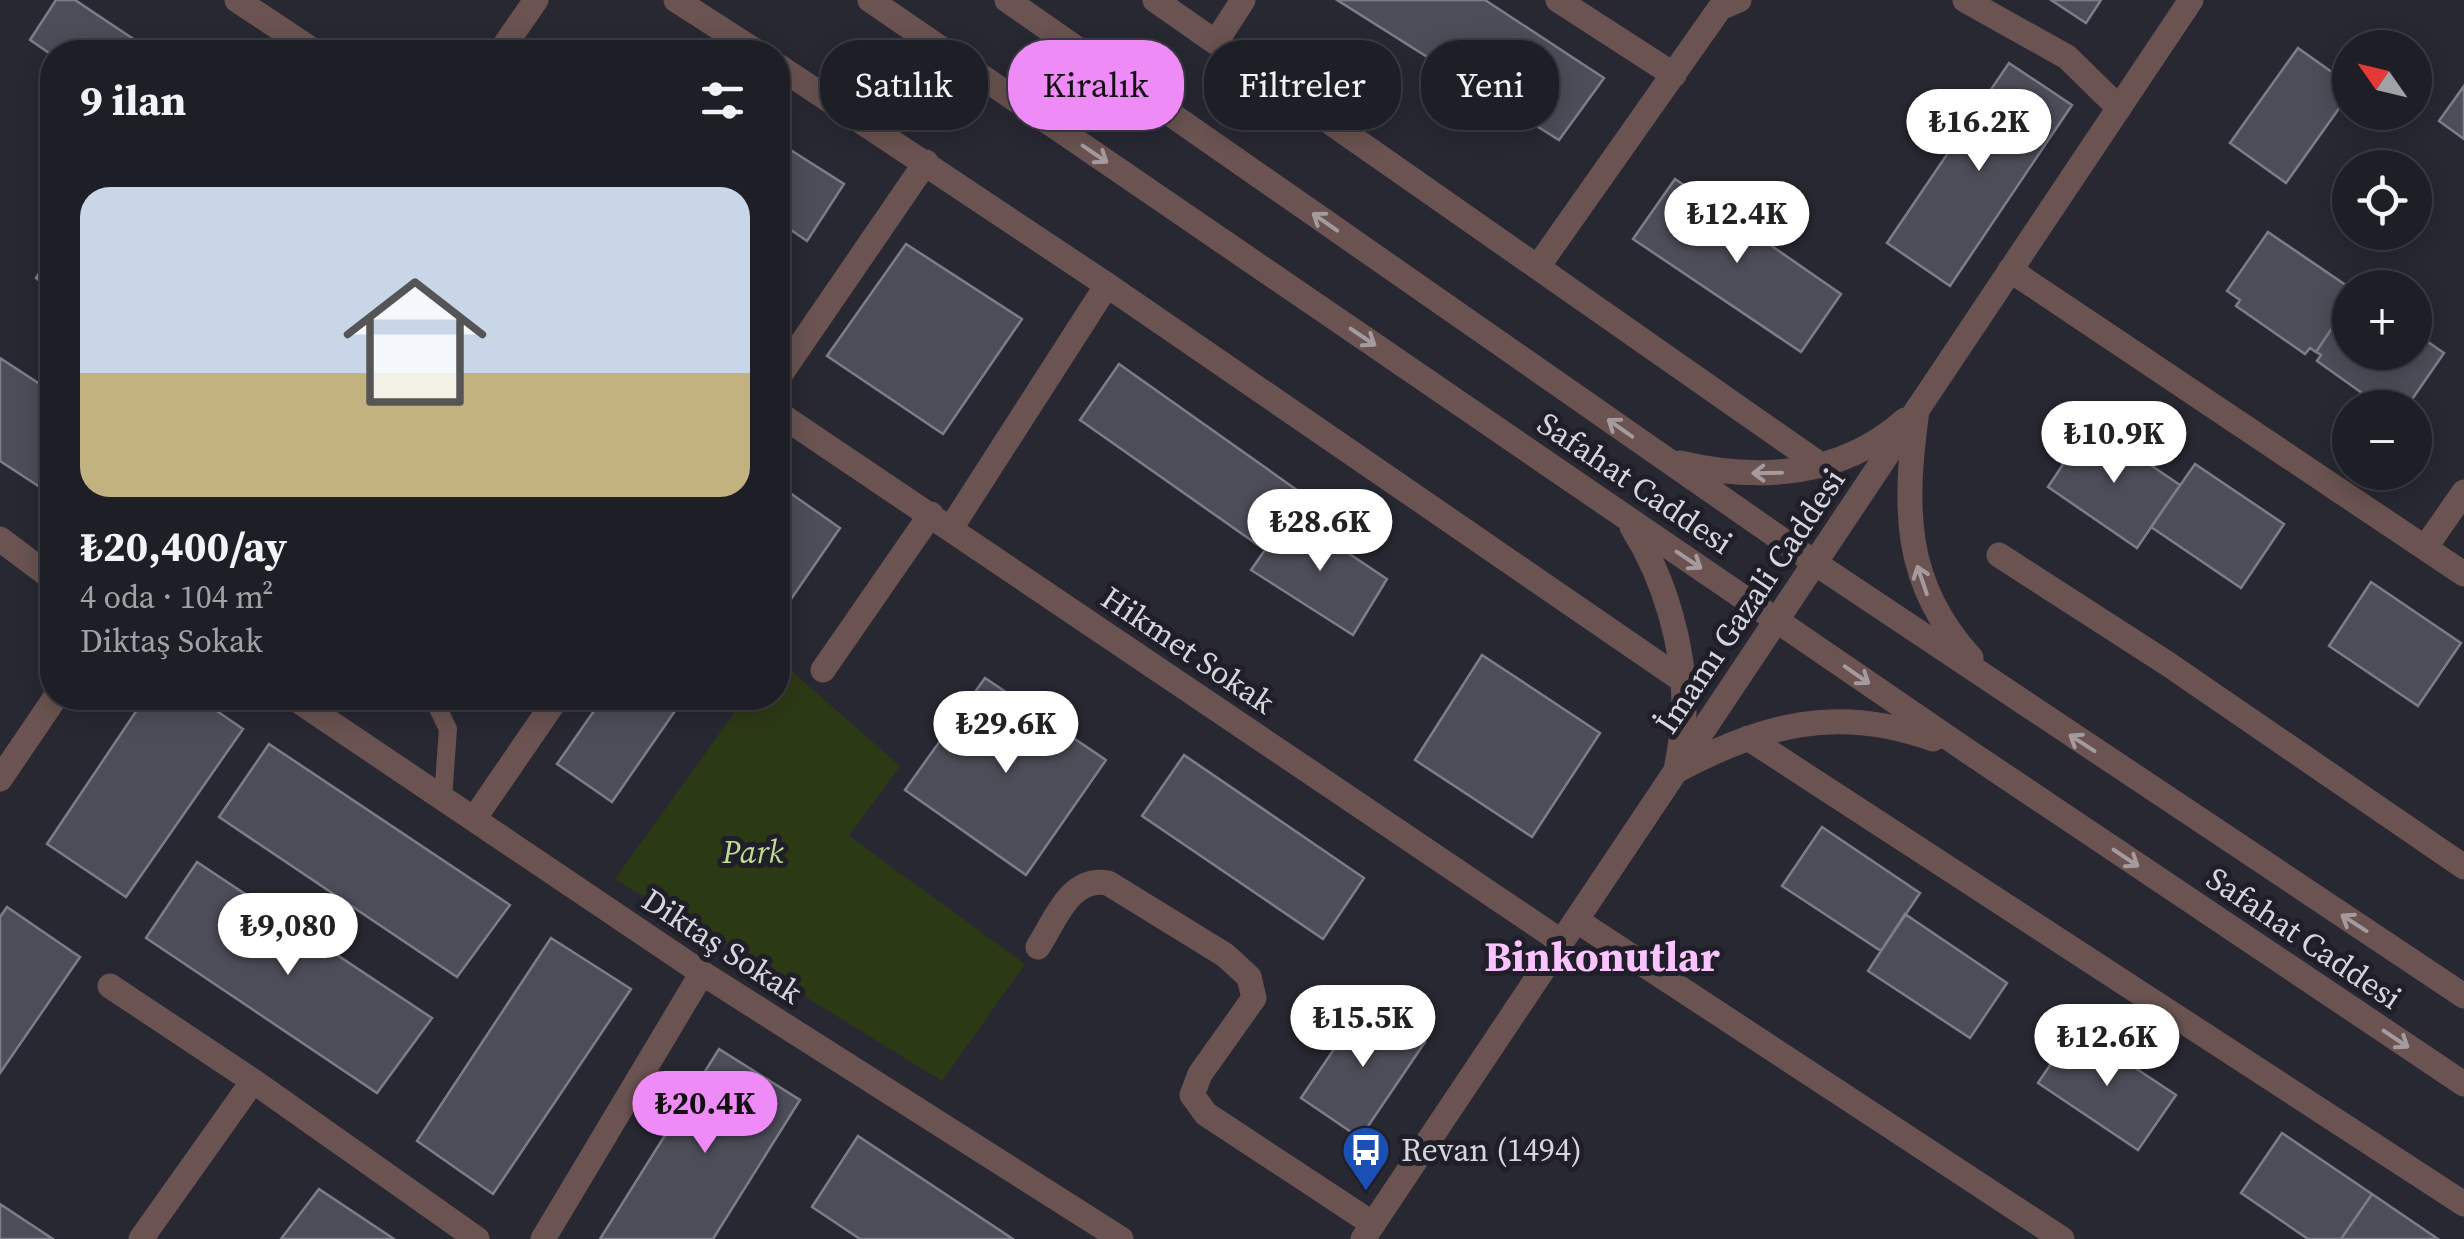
<!DOCTYPE html>
<html lang="tr">
<head>
<meta charset="utf-8">
<style>
  :root { --surface:#1e1e26; --page:#26272e; --text:#f1f3f6; --muted:#a1a2a7; --line:#3c3c43; --accent:#ef8bf7 }
  body { margin:0; font-family:"Source Serif 4",serif; background:var(--page); color:var(--text); height:100vh; display:flex; flex-direction:column; font-size:38px; white-space:nowrap }
  * { box-sizing:border-box; margin:0 }
  p { font-size:32px; color:var(--muted) }
  .icon { flex:none; width:55px; height:55px; fill:none; stroke:currentColor; stroke-width:2; stroke-linecap:round; stroke-linejoin:round }
  .map { position:relative; flex:1; overflow:hidden }
  .side { position:absolute; left:40px; top:40px; width:750px; height:670px; display:flex; flex-direction:column; background:var(--surface); border-radius:40px; box-shadow:0 5px 25px #0003,0 0 0 2px var(--line) }
  .side>* { flex:none }
  .top-card { position:absolute; left:820px; top:40px; width:950px; height:90px; display:flex; gap:20px }
  .needle { width:65px; rotate:304deg }
  .fabs { position:absolute; left:2332px; top:30px; display:grid; gap:20px }
  .fabs a { display:grid; place-items:center; width:100px; height:100px; border-radius:50%; background:var(--surface); box-shadow:0 5px 25px #0003,0 0 0 2px var(--line); font-size:50px }
  .price { position:absolute; translate:-50% -85px; padding:0 22px; border-radius:35px; background:#fff; color:#222; font-size:32px; line-height:65px; filter:drop-shadow(0 2px 5px #0008) }
  .price::after { content:''; position:absolute; left:50%; top:60px; width:30px; height:22px; margin-left:-15px; background:inherit; clip-path:polygon(0 0,100% 0,50% 100%) }
  .price.selected { background:var(--accent); color:#111 }
  ul { padding:0; list-style:none }
  li { display:grid; align-content:center; gap:20px; height:530px; padding:0 40px }
  li span { display:grid; place-items:center; height:310px; border-radius:30px; color:#555 }
  li>.icon { margin-inline-start:auto }
  span .icon { width:180px; height:180px; fill:#fffc; stroke-width:1 }
  li b { font-size:42px }
  h2 { display:flex; justify-content:space-between; align-items:center; height:120px; padding:0 40px; font-size:42px }
  .chip { padding:0 35px; border-radius:40px; background:var(--surface); box-shadow:0 5px 25px #0003,0 0 0 2px var(--line); font-size:35px; line-height:90px }
  .chip.selected { background:var(--accent); color:#111 }
  .map>svg:first-child { display:block }
</style>
</head>
<body>
<div class="map">
<svg width="2464" height="1239" viewBox="0 0 2464 1239">
  <rect width="100%" height="100%" fill="#282833"/>
  <!-- green -->
  <path fill="#2c3915" d="M778 659 900 766 849 836 1025 964 942 1081 615 879 745 698H778Z"/>
  <!-- building -->
  <path fill="#4d4d59" stroke="#7d7d8a" stroke-width="2.5" d="M56 0H75L153 52 52 55 30 40Z
    M1337 0H1485L1604 78 1559 140Z
    M2051 0H2101L2086 23Z
    M2298 48 2350 85V93L2286 183 2230 143Z
    M2009 63 2072 105 1950 286 1887 243Z
    M2464 86V139L2439 121Z
    M778 142 844 184 807 241 778 221Z
    M1675 179 1841 294 1801 352 1633 239Z
    M2268 232 2350 288V301L2316 352 2310 348 2305 354 2236 306 2240 300 2227 291Z
    M906 244 1022 319 943 434 827 356Z
    M52 254V290L36 278Z
    M2350 301V352H2415V333L2444 353 2406 408 2390 404 2383 408 2317 361 2321 355 2316 352Z
    M0 358 52 392V495L0 461Z
    M1119 364 1304 495 1265 550 1080 420Z
    M2090 424 2180 485 2137 548 2048 487Z
    M2195 464 2284 524 2241 588 2151 527Z
    M783 488 840 528 778 618V496Z
    M1290 514 1387 579 1353 635 1251 570Z
    M2371 582 2461 643 2418 706 2329 646Z
    M1482 655 1600 733 1532 837 1415 760Z
    M985 678 1106 760 1026 875 905 790Z
    M145 698H198L243 729 126 897 47 844Z
    M603 698H684L612 802 557 764Z
    M269 744 510 905 457 977 219 817Z
    M1184 755 1364 878 1323 939 1142 816Z
    M1822 827 1920 893 1881 951 1782 886Z
    M197 862 432 1018 377 1093 146 938Z
    M7 907 80 957 0 1073V917Z
    M1905 914 2007 983 1970 1038 1868 971Z
    M551 938 631 989 493 1194 417 1141Z
    M1366 1002 1425 1042 1360 1138 1301 1098Z
    M2075 1028 2176 1095 2138 1150 2038 1083Z
    M719 1049 800 1100 713 1239H600Z
    M2282 1133 2372 1194 2341 1239H2308L2241 1193Z
    M858 1136 1013 1239H860L812 1207Z
    M319 1189 394 1239H281Z
    M2372 1194 2438 1239H2341Z
    M0 1204 53 1239H0Z"/>
  <g fill="none" stroke-linecap="round" stroke-linejoin="round">
    <!-- service -->
    <path stroke="#6a5351" stroke-width="18" d="M433 698 448 729 443 798"/>
    <!-- minor -->
    <path stroke="#6a5351" stroke-width="25" d="M676 0 757 52
      M870 0 1966 750 2464 1084
      M1007 0 1815 563 2464 996
      M1155 0 1822 466
      M1558 0 1674 75
      M1965 0 2067 57 2119 108
      M1216 42 1243 0
      M778 66 1107 285 1682 680
      M1539 265 1720 8 1739 0
      M2010 270 2464 574
      M778 378 926 162
      M1917 410C1904 507 1902 582 1971 658
      M778 413 1562 942
      M1680 463C1760 482 1842 476 1905 420
      M1632 527C1665 579 1685 648 1684 710 1684 730 1679 751 1676 771
      M951 528 1107 285
      M0 539 52 578
      M2425 548 2464 492
      M1999 555 2168 664 2464 867
      M823 670 931 514
      M294 698 702 973 1121 1239
      M1748 738 2464 1204
      M1676 771C1764 724 1837 705 1933 739
      M474 819 557 698
      M1576 920 2062 1239
      M1038 947C1056 919 1070 876 1108 883L1225 955 1249 977 1254 998 1200 1074 1192 1095 1206 1114 1373 1224
      M110 986 253 1081
      M141 1239 253 1081 477 1239
      M543 1239 702 973"/>
    <!-- tertiary -->
    <path stroke="#6a5351" stroke-width="25" d="M237 0 315 52
      M500 52 536 0
      M0 779 55 698
      M1363 1239 2191 0"/>
  </g>
  <!-- one-way arrows -->
  <defs><path id="oneway-shaft" d="M-6 0H5M1.5-3L5.5 0L1.5 3" fill="none" stroke-width="1.6" stroke-linecap="round" stroke-linejoin="round" transform="scale(2.5)"/></defs>
  <g stroke="#a59b9e">
    <use href="#oneway-shaft" transform="translate(1095 154) rotate(34)"/>
    <use href="#oneway-shaft" transform="translate(1325 222) rotate(-145)"/>
    <use href="#oneway-shaft" transform="translate(1363 337) rotate(34)"/>
    <use href="#oneway-shaft" transform="translate(1620 428) rotate(-145)"/>
    <use href="#oneway-shaft" transform="translate(1767 473) rotate(179)"/>
    <use href="#oneway-shaft" transform="translate(1689 560) rotate(34)"/>
    <use href="#oneway-shaft" transform="translate(1922 580) rotate(-109)"/>
    <use href="#oneway-shaft" transform="translate(1857 675) rotate(35)"/>
    <use href="#oneway-shaft" transform="translate(2082 743) rotate(-147)"/>
    <use href="#oneway-shaft" transform="translate(2126 858) rotate(34)"/>
    <use href="#oneway-shaft" transform="translate(2354 923) rotate(-147)"/>
    <use href="#oneway-shaft" transform="translate(2396 1039) rotate(34)"/>
  </g>
  <!-- icons -->
  <defs>
    <g id="bus-pin" transform="scale(2.5)"><path d="M0 17L-7.5 6A9.5 9.5 0 1 1 7.5 6Z" fill="#1a4fb4" stroke="#1f1e29"/><path d="M-5-6H5V4H4V6H2V4H-2V6H-4V4H-5ZM-3.5-4V0h7V-4ZM-3.5 1.2v1.5H-2V1.2ZM2 1.2v1.5H3.5V1.2Z" fill="#fff"/></g>
  </defs>
  <g fill-rule="evenodd">
    <use href="#bus-pin" x="1366" y="1150"/>
  </g>
  <g text-anchor="middle" dominant-baseline="central" stroke-width="10" stroke-linejoin="round" paint-order="stroke">
    <!-- street labels -->
    <g font-size="32" fill="#d6d6dd" stroke="#1f1e29">
      <text transform="translate(1635 483) rotate(34)">Safahat Caddesi</text>
      <text transform="translate(1750 601) rotate(-56)">İmamı Gazali Caddesi</text>
      <text transform="translate(1188 650) rotate(34)">Hikmet Sokak</text>
      <text transform="translate(2304 938) rotate(34)">Safahat Caddesi</text>
      <text transform="translate(722 946) rotate(33)">Diktaş Sokak</text>
    </g>
    <!-- park labels -->
    <g font-size="32" font-style="italic" fill="#c0dc94" stroke="#1f1e29">
      <text x="753" y="852">Park</text>
    </g>
    <!-- poi labels -->
    <g font-size="32" fill="#d6d6dd" stroke="#1f1e29" text-anchor="start">
      <text x="1401" y="1150">Revan (1494)</text>
    </g>
    <!-- district labels -->
    <g font-size="42" font-weight="bold" fill="#fbc3ff" stroke="#1f1e29">
      <text x="1602" y="956">Binkonutlar</text>
    </g>
  </g>
</svg>
<div class="fabs">
<a><svg class="needle" viewBox="-14 -14 28 28"><path d="M0-13l5 13h-10z" fill="#e53935"/><path d="M0 13l5-13h-10z" fill="#a1a2a7"/></svg></a>
<a><svg class="icon" aria-label="locate" viewBox="0 0 24 24"><circle cx="12" cy="12" r="6"/><path d="M12 2v4M12 18v4M2 12h4M18 12h4"/></svg></a>
<a>+</a>
<a>−</a>
</div>
<b class="price" style="left:1979px;top:174px">₺16.2K</b>
<b class="price" style="left:1737px;top:266px">₺12.4K</b>
<b class="price" style="left:2114px;top:486px">₺10.9K</b>
<b class="price" style="left:1320px;top:574px">₺28.6K</b>
<b class="price" style="left:1006px;top:776px">₺29.6K</b>
<b class="price" style="left:288px;top:978px">₺9,080</b>
<b class="price" style="left:1363px;top:1070px">₺15.5K</b>
<b class="price" style="left:2107px;top:1089px">₺12.6K</b>
<b class="price selected" style="left:705px;top:1156px">₺20.4K</b>
<div class="top-card">
<a class="chip">Satılık</a>
<a class="chip selected">Kiralık</a>
<a class="chip">Filtreler</a>
<a class="chip">Yeni</a>
</div>
<section class="side">
<h2>9 ilan<svg class="icon" aria-label="filters" viewBox="0 0 24 24"><path d="M4 7h16M4 17h16"/><circle cx="9" cy="7" r="2"/><circle cx="15" cy="17" r="2"/></svg></h2>
<ul>
<li><span style="background:linear-gradient(#c9d6e8 60%,#c2b280 0)"><svg class="icon" aria-label="home" viewBox="0 0 24 24"><path d="M3 11l9-7 9 7M6 9v11h12V9"/></svg></span><div><b>₺20,400/ay</b><p>4 oda · 104 m²</p><p>Diktaş Sokak</p></div></li>
</ul>
</section>
</div>
</body>
</html>
